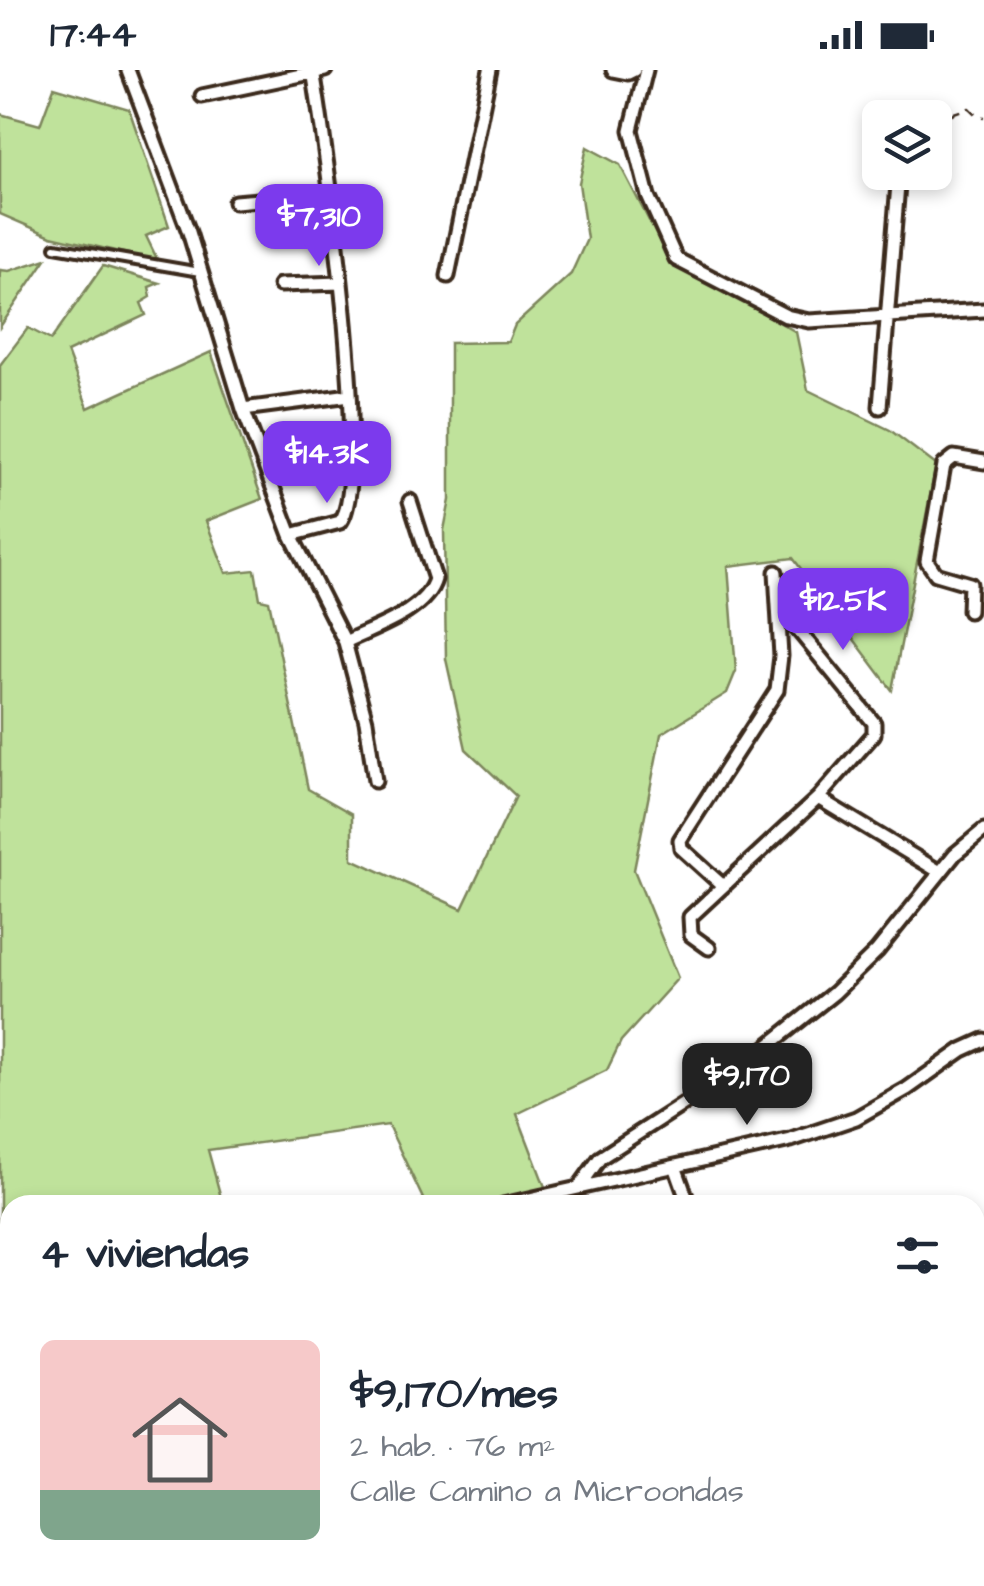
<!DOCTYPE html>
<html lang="es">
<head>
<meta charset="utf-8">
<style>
  :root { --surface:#fff; --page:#f6f6f7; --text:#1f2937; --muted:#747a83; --accent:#7c3aed }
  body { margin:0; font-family:"Architects Daughter",sans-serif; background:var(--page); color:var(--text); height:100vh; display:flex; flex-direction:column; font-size:38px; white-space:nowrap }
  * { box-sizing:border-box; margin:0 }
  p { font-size:32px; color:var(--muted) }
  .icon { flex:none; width:55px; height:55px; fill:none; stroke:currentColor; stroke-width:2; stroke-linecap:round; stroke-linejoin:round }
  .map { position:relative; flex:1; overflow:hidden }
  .drawer { position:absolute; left:0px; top:1125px; width:985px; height:392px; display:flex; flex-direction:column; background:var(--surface); border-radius:30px 30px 0 0; box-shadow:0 5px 15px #0003 }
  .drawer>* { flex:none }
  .buttons { position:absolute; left:862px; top:30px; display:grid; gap:20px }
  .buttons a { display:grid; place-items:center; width:90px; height:90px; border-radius:15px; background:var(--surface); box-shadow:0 5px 15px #0003; font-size:50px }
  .price { position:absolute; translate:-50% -85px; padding:0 22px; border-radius:20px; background:var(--accent); color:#fff; font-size:32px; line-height:65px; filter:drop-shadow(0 2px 5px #0008) }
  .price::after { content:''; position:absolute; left:50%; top:60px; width:30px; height:22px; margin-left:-15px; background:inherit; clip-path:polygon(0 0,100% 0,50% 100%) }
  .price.on { background:#222; color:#fff }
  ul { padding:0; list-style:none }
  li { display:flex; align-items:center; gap:30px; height:250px; padding:0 40px }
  li span { display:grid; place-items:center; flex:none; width:280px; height:200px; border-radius:15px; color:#555 }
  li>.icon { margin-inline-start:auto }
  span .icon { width:120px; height:120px; fill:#fffc; stroke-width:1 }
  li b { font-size:42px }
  h2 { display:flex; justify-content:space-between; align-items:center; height:120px; padding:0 40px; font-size:42px }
  .status { display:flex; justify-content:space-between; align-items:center; height:70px; padding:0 50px; background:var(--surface); direction:ltr }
  .status svg { height:28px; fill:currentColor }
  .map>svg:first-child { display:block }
</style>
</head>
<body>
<div class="status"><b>17:44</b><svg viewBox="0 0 49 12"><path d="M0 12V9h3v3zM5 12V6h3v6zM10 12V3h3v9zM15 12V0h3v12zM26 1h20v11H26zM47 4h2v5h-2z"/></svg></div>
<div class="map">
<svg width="984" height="1516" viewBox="0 0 984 1516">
  <rect width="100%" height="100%" fill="#fff"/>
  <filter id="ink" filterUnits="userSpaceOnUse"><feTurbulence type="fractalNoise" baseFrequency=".01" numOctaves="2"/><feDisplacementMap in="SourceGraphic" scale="20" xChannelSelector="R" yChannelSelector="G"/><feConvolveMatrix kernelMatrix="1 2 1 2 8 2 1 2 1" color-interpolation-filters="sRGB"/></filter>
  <g filter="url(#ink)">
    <!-- green -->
    <path fill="#bfe29b" stroke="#7d865c" stroke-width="2.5" d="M54 17 129 39 169 156 146 166 158 191 51 166 0 144V44L40 55Z
      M587 77 620 95 669 189 796 262 808 320 890 360 936 395 892 620 793 488 728 496 736 601 727 623 661 664 634 800 678 908 621 971 607 1000 517 1044 547 1122 489 1135H426L388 1055 208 1080 223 1135H10V1200L0 1198V295L28 258 51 270 103 196 159 213 149 217 151 227 141 233 146 245 67 282 88 338 211 282 262 429 206 451 226 503 255 500 260 529 269 531 308 719 352 744V789L462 839 516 726 466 679 446 589 444 460 450 430V273L508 272 515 255 571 204 587 169 579 113Z
      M46 189 0 257V200L9 201Z"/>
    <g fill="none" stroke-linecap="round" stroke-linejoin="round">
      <!-- service casing -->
      <g stroke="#3b2a1e" stroke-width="14">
        <path id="service" d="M55 177 200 202
          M975 1306 984 1305"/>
      </g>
      <!-- minor casing -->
      <g stroke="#3b2a1e" stroke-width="19">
        <path id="minor" d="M128 0 189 162 243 339 291 465 345 572 366 651 375 711
          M613 0 628 3 634 0
          M646 0 631 60 648 126 676 189 786 246 809 251 984 240
          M202 26 325 0
          M235 132 331 124
          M448 206 490 0
          M280 215 341 213
          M880 337 899 102
          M243 339 350 325
          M261 385C292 386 320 397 351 396
          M291 465 340 452C374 412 324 67 313 0
          M969 541 970 514 936 504 927 491 944 395 954 387 984 392
          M345 572C373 558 426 542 435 509L410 431
          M818 728 940 802
          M722 815 681 778 680 770 777 620 781 586 776 502
          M709 878 691 865 690 847 818 728 874 664V653L780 538
          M675 1096 689 1135
          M579 1117 600 1088 744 995 834 923 877 881 955 784 984 760
          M503 1135 791 1070 856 1048 907 1019 962 980 984 970
          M0 1274 10 1273
          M0 1297 10 1301
          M975 1399 984 1398
          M513 1508 519 1516
          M607 1508V1516
          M915 1508V1516
          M421 1516 454 1508"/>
      </g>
      <!-- path -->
      <path stroke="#3b2a1e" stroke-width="2.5" stroke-dasharray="10 8" stroke-linecap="butt" d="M935 49 950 48 954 43 969 38 978 47 984 48"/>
      <!-- service -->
      <use href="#service" stroke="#fff" stroke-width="6"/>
      <!-- minor -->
      <use href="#minor" stroke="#fff" stroke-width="11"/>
    </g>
  </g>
</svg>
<div class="buttons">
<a><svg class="icon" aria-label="layers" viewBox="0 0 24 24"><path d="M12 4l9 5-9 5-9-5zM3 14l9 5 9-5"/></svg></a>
</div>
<b class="price" style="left:319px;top:199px">$7,310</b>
<b class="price" style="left:327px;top:436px">$14.3K</b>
<b class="price" style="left:843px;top:583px">$12.5K</b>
<b class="price on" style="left:747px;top:1058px">$9,170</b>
<section class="drawer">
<h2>4 viviendas<svg class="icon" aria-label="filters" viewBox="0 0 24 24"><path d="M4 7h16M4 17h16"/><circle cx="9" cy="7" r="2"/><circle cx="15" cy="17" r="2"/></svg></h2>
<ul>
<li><span style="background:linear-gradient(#f6c9c9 75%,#7fa58c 0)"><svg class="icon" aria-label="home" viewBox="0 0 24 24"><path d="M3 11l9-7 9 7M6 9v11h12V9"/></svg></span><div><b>$9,170/mes</b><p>2 hab. · 76 m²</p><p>Calle Camino a Microondas</p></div></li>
</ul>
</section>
</div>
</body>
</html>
